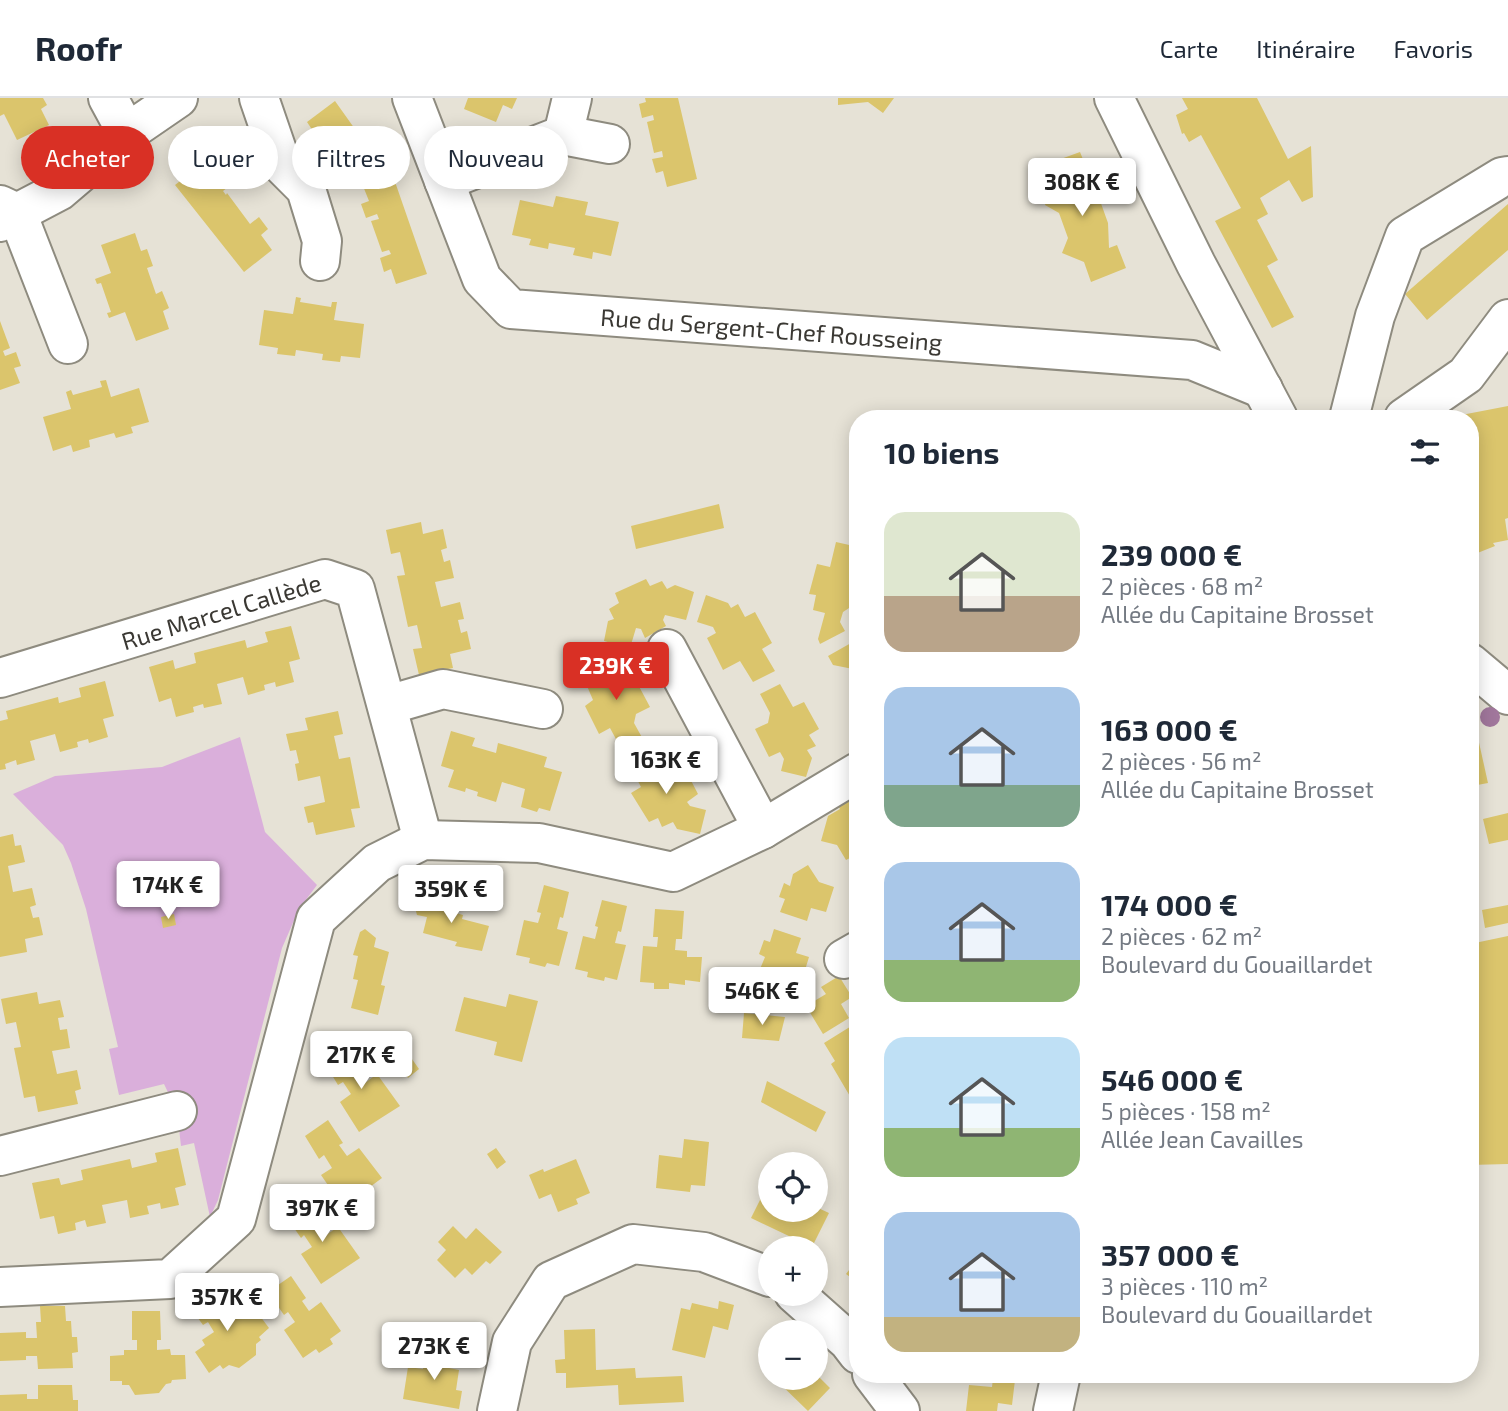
<!DOCTYPE html>
<html lang="fr">
<head>
<meta charset="utf-8">
<style>
  :root { --surface:#fff; --page:#f2f2f3; --text:#1f2937; --muted:#747a83; --line:#e0e1e3; --accent:#d93025 }
  body { margin:0; font-family:"Exo 2",sans-serif; background:var(--page); color:var(--text); height:100vh; display:flex; flex-direction:column; font-size:26px; white-space:nowrap }
  * { box-sizing:border-box; margin:0 }
  p { font-size:23px; color:var(--muted) }
  .icon { flex:none; width:38px; height:38px; fill:none; stroke:currentColor; stroke-width:2; stroke-linecap:round; stroke-linejoin:round }
  .map { position:relative; flex:1; overflow:hidden }
  .drawer { position:absolute; left:849px; top:312px; width:630px; height:973px; display:flex; flex-direction:column; background:var(--surface); border-radius:28px; box-shadow:0 4px 18px #0003 }
  .drawer>* { flex:none }
  .banner { position:absolute; left:21px; top:28px; width:665px; height:63px; display:flex; gap:14px }
  .buttons { position:absolute; left:758px; top:1054px; display:grid; gap:14px }
  .buttons a { display:grid; place-items:center; width:70px; height:70px; border-radius:50%; background:var(--surface); box-shadow:0 4px 18px #0003; font-size:35px }
  .price { position:absolute; translate:-50% -60px; padding:0 16px; border-radius:7px; background:#fff; color:#222; font-size:23px; line-height:46px; filter:drop-shadow(0 2px 4px #0008) }
  .price::after { content:''; position:absolute; left:50%; top:42px; width:21px; height:16px; margin-left:-10px; background:inherit; clip-path:polygon(0 0,100% 0,50% 100%) }
  .price.active { background:var(--accent); color:#fff }
  ul { padding:0; list-style:none }
  li { display:flex; align-items:center; gap:21px; height:175px; padding:0 35px }
  li span { display:grid; place-items:center; flex:none; width:196px; height:140px; border-radius:21px; color:#555 }
  li>.icon { margin-inline-start:auto }
  span .icon { width:84px; height:84px; fill:#fffc; stroke-width:1 }
  li b { font-size:30px }
  h2 { display:flex; justify-content:space-between; align-items:center; height:84px; padding:0 35px; font-size:30px }
  .tag { padding:0 24px; border-radius:32px; background:var(--surface); box-shadow:0 4px 18px #0003; font-size:24px; line-height:63px }
  .tag.active { background:var(--accent); color:#fff }
  header { display:flex; align-items:center; gap:42px; box-sizing:border-box; height:98px; padding:0 35px; background:var(--surface); border-bottom:2px solid var(--line) }
  header strong { font-size:33px }
  nav { display:flex; gap:38px; margin-inline-start:auto; font-size:24px }
  .map>svg:first-child { display:block }
</style>
</head>
<body>
<header>
<strong>Roofr</strong>
<nav><a>Carte</a><a>Itinéraire</a><a>Favoris</a></nav>
</header>
<div class="map">
<svg width="1508" height="1313" viewBox="0 0 1508 1313">
  <rect width="100%" height="100%" fill="#e6e2d6"/>
  <!-- green -->
  <path fill="#daafdb" d="M240 639 265 734 317 787 299 811 282 850 218 1102 210 1119 194 1045 181 1048 177 1013 164 986 119 997 109 951 118 949 86 811 71 765 63 747 13 696 55 678 162 669Z"/>
  <!-- building -->
  <path fill="#dbc56c" d="M0 0H43L47 7 41 11 49 27 17 42 4 16 0 18Z
    M468 0H517L512 11 503 7 496 24 464 11Z
    M645 0H678L697 81 667 89 663 73 656 75 652 61 663 59 662 53 654 55 647 24 654 22 653 17 642 20 639 6 646 4Z
    M838 0H894L883 15 868 4 838 7Z
    M1182 0H1257L1288 61 1311 48 1313 99 1302 104 1289 82 1260 100 1268 116 1257 122 1278 162 1267 168 1294 219 1272 230 1215 123 1241 110 1201 37 1189 44 1184 35 1182 36 1176 17 1188 11Z
    M335 3 367 48 339 68 329 55 321 61 310 45 317 39 307 24Z
    M1080 54 1089 76 1080 79 1098 97 1108 125 1109 150 1117 147 1126 170 1091 184 1084 164 1062 155 1068 140 1059 115 1045 107 1052 82 1047 66Z
    M203 65 215 80 222 74 232 86 223 93 226 97 227 95 250 126 259 119 268 131 261 137 272 152 244 174 175 87Z
    M393 78 427 176 396 186 391 171 384 174 380 160 391 156 389 152 382 154 371 123 379 121 377 116 366 120 361 106 369 103 363 88Z
    M556 98 588 104 585 117 619 124 611 158 593 154 592 161 573 157 575 150 549 145 548 151 529 147 531 141 512 137 520 102 553 109Z
    M1508 106V152L1427 222 1405 196Z
    M135 135 141 153 147 151 153 168 147 170 156 196 162 193 169 210 163 213 169 231 136 243 125 214 109 220 107 215 111 214 101 185 97 186 95 181 111 175 101 147Z
    M296 199 301 200 300 204 331 209 332 204H337L334 222 364 226 360 260 341 258 340 264 322 262 323 256 296 252 295 258 277 256 278 250 259 247 264 212 293 216Z
    M0 223 10 250 3 253 5 258 16 254 21 268 14 270 20 285 0 292Z
    M106 282 111 299 139 290 149 324 131 329 133 335 116 340 114 335 89 342 90 349 73 354 71 347 53 353 43 319 71 311 66 294 71 292 73 297 102 289 100 283Z
    M1508 308V420L1505 421 1508 442 1493 445 1495 448 1475 456 1470 440V320L1451 319Z
    M719 406 724 430 636 451 631 428Z
    M421 424 423 436 443 431 447 450 441 452 444 464 450 462 454 480 435 484 441 509 460 504 464 521 458 522 461 535 467 533 471 551 450 556 453 570 419 577 413 551 422 550 417 527 408 529 397 478 405 477 400 454 391 456 386 432Z
    M836 444 858 449 854 471 858 477V510L852 508 843 514 840 524 845 533 820 546 818 541 825 515 813 512 816 497 809 496 817 466 830 469Z
    M646 481 650 488 662 483 667 491 675 487 694 494 686 522 665 517 663 522 666 528 645 540 641 531 636 530 630 550 604 543 608 523 614 521 609 511 619 505 615 495Z
    M706 497 728 505 731 510 738 506 745 519 755 514 772 545 762 551 775 573 753 584 740 563 723 572 707 540 716 535 713 529 697 524Z
    M291 528 300 561 289 564 294 584 276 589 275 584 264 587 265 592 248 597 243 579 217 586 222 606 204 610 203 606 193 609 194 614 176 619 171 600 159 604 149 569 173 562 175 571 196 565 194 555 245 542 247 550 268 544 265 534Z
    M851 545 858 553V585L850 583 853 571 833 567 828 558Z
    M601 554 626 561 620 583 621 586 634 579 650 609 636 616 634 625 644 643 623 654 610 630 599 636 585 608 593 602 587 588 597 581 594 576Z
    M105 583 114 618 103 621 108 639 89 645 88 641 77 644 78 649 60 654 55 636 30 643 35 662 17 667 16 662 5 666 6 671 0 672V623L8 621 6 613 58 599 59 605 81 599 79 590Z
    M780 586 793 609 804 604 819 631 809 637 816 648 807 652 812 660 806 679 781 673 784 661 780 654 769 659 755 631 768 625 770 615 760 596Z
    M338 613 343 636 334 638 339 661 350 659 360 710 351 711 355 729 316 737 313 724 308 725 304 709 325 704 320 678 298 683 295 666 299 665 296 652 290 653 286 636 308 632 305 620Z
    M451 633 475 640 472 648 496 655 498 645 547 659 544 669 562 674 550 713 539 710 537 714 521 709 525 691 502 684 496 704 477 698 478 694 466 690 465 694 448 689 454 672 441 668Z
    M1478 640 1488 685 1472 688 1476 706 1470 707V642Z
    M650 654 662 675 671 676 684 669 698 696 687 704 690 708 706 712 700 736 677 731 673 724 662 729 658 720 649 724 631 695 641 689 629 666Z
    M848 701 858 716V756L846 762 837 747 821 743 828 718 840 711 837 706Z
    M1508 715V742L1489 746 1483 721Z
    M13 736 15 748 21 747 25 764 8 768 13 794 32 790 36 807 30 809 33 820 39 819 43 837 25 841 27 854 0 859V739Z
    M808 767 819 784 834 789 826 814 811 810 807 823 780 814 785 801 779 799 784 785 790 788 793 776Z
    M544 787 569 794 563 820 560 819 557 831 568 834 559 868 547 865 545 869 529 865 530 860 516 857 524 822 538 825 541 815 537 814Z
    M425 801 443 805 442 811 463 817 462 821 489 828 482 853 455 848 457 844 423 835 427 819 417 817 413 802Z
    M602 802 627 808 621 834 618 833 615 845 626 847 617 882 605 879 604 883 587 879 588 874 575 871 583 838 595 841 598 829 595 828Z
    M1508 807V825L1485 830 1482 812Z
    M655 811 684 813 682 841H676L675 852 687 853V859H702L700 884 685 882V887L669 885V891H654V885L640 884 643 848 657 849 658 839H653Z
    M174 816 176 827 163 830 161 819Z
    M365 831 376 840 374 849 389 854 381 887 385 888 378 917 351 910 358 882 353 881 358 858 353 857 360 834Z
    M774 831 801 840 796 855 809 859 802 882 785 877 769 889 760 871 765 859 759 856 764 842 770 844Z
    M1508 838V1066L1470 1067V846Z
    M839 878 852 899 841 906 849 920 823 936 806 908 826 896 821 889Z
    M37 894 39 906 60 902 64 919 58 920 60 932 67 931 70 950 52 953 57 976 77 972 81 991 75 993 78 1006 38 1014 35 998 24 1000 14 950 21 949 16 924 6 926 1 901Z
    M509 896 538 903 522 964 494 957 497 944 455 933 464 899 506 909Z
    M744 915 785 919 779 943 742 940Z
    M853 927 858 934V954L855 955 858 959V996L851 1000 831 966 835 963 824 945Z
    M400 944 419 971 408 980 388 953Z
    M346 949 362 971 358 974 365 985 377 976 400 1008 359 1034 340 1004 351 996 343 984 338 987 324 964Z
    M767 983 826 1014 816 1034 761 1004Z
    M328 1022 343 1045 339 1047 347 1058 359 1050 382 1080 343 1109 321 1077 332 1070 324 1057 319 1061 305 1038Z
    M684 1041 709 1044 705 1088 691 1087 690 1094 656 1090 659 1057 682 1060Z
    M178 1050 186 1087 175 1090 179 1107 161 1111 160 1105 147 1108 149 1116 130 1120 127 1102 102 1107 106 1125 87 1129 85 1122 75 1125 76 1132 58 1136 54 1118 40 1121 32 1085 59 1080 61 1087 83 1082 81 1072 130 1061 132 1070 157 1064 155 1055Z
    M496 1050 506 1064 497 1071 487 1056Z
    M576 1061 590 1095 576 1101 578 1106 558 1114 551 1096 539 1101 529 1077 543 1071 544 1074Z
    M768 1086 770 1087V1111H816V1109L829 1115 812 1149 751 1120Z
    M307 1102 323 1124 319 1126 326 1137 338 1129 360 1160 321 1186 301 1156 312 1149 304 1137 301 1140 285 1117Z
    M453 1128 466 1141 476 1130 502 1154 490 1166 486 1163 472 1177 465 1170 455 1180 437 1162 446 1152 438 1144Z
    M858 1160V1185L846 1176Z
    M291 1178 306 1200 302 1203 309 1213 321 1204 341 1233 330 1241 333 1246 319 1255 316 1251 303 1260 284 1232 295 1224 288 1214 284 1217 268 1194Z
    M211 1189 227 1211 224 1212 229 1222 240 1214 242 1218 254 1210 269 1230 259 1239 261 1242 256 1246V1257L239 1270 229 1267 223 1271 220 1267 209 1275 195 1254 205 1247 202 1242 214 1234 208 1224 203 1227 187 1205Z
    M719 1203 734 1207 728 1232 713 1228 705 1260 672 1252 681 1210 690 1212 692 1205 718 1211Z
    M40 1208H65L66 1223H71L72 1239H77L78 1254 72 1255 73 1270 38 1271 37 1258H26V1262L0 1263V1235L26 1234V1240H37L36 1224H41Z
    M132 1213H160L161 1242H157V1252L170 1251 171 1257H185L186 1281 172 1282 171 1285 166 1286 159 1295 135 1297 129 1287H122V1283H110V1258L124 1257V1252H137V1242H132Z
    M595 1231 596 1272 635 1270 636 1280 682 1278 684 1304 619 1307 618 1287 566 1290V1275H556L555 1262 565 1261 564 1232Z
    M426 1253 451 1257 449 1270 459 1272 456 1292 462 1293 459 1311 403 1301 408 1269 423 1271Z
    M818 1278 830 1290 808 1313 773 1279H813L815 1281Z
    M993 1280 1015 1282 1012 1307 998 1305 997 1313H966L969 1287 992 1289Z
    M38 1287H72L73 1302H78V1313H0V1297L27 1296V1301H38Z"/>
  <g fill="none" stroke-linecap="round" stroke-linejoin="round">
    <!-- minor casing -->
    <g stroke="#8e8b7f" stroke-width="42">
      <g id="minor">
        <path d="M108 0 127 35"/>
        <path d="M259 0 282 67 306 91 322 143 320 163"/>
        <path id="s1" d="M412 0 482 181 511 211 1192 262 1263 291"/>
        <path d="M1114 0 1196 166 1278 320"/>
        <path d="M563 37 610 46"/>
        <path d="M444 83 563 37 572 0"/>
        <path d="M0 107 17 115 68 246"/>
        <path d="M0 124 59 93 127 35 178 0"/>
        <path d="M1349 320 1375 218 1405 138 1502 79 1508 78"/>
        <path d="M1404 320 1466 277 1508 221"/>
        <path d="M667 551 763 731"/>
        <path d="M1470 565 1508 597"/>
        <path id="s2" d="M0 580 325 481 355 491 423 742"/>
        <path d="M388 607 443 591 543 611"/>
        <path d="M844 861 858 853"/>
        <path d="M0 1058 177 1013"/>
        <path d="M0 1189 170 1181 236 1121 316 821 377 765 423 742 539 745 673 774 763 731 858 674"/>
        <path d="M794 1195 848 1243 858 1256"/>
        <path d="M872 1276 900 1313"/>
        <path d="M497 1313 512 1244 551 1183 633 1146 704 1154 770 1179"/>
        <path d="M1053 1313 1061 1276"/>
      </g>
    </g>
    <!-- minor -->
    <use href="#minor" stroke="#fff" stroke-width="38"/>
  </g>
  <!-- trees -->
  <circle fill="#a1779c" cx="1490" cy="619" r="10"/>
  <g text-anchor="middle" dominant-baseline="central" stroke-width="6" stroke-linejoin="round" paint-order="stroke">
    <!-- street labels -->
    <g font-size="24" fill="#3a3833" stroke="#e6e2d6">
      <text stroke="none"><textPath href="#s1" startOffset="497">Rue du Sergent-Chef Rousseing</textPath></text>
      <text stroke="none"><textPath href="#s2" startOffset="231">Rue Marcel Callède</textPath></text>
    </g>
  </g>
</svg>
<div class="buttons">
<a><svg class="icon" aria-label="locate" viewBox="0 0 24 24"><circle cx="12" cy="12" r="6"/><path d="M12 2v4M12 18v4M2 12h4M18 12h4"/></svg></a>
<a>+</a>
<a>−</a>
</div>
<b class="price" style="left:1082px;top:120px">308K €</b>
<b class="price active" style="left:616px;top:604px">239K €</b>
<b class="price" style="left:666px;top:698px">163K €</b>
<b class="price" style="left:168px;top:823px">174K €</b>
<b class="price" style="left:451px;top:827px">359K €</b>
<b class="price" style="left:762px;top:929px">546K €</b>
<b class="price" style="left:361px;top:993px">217K €</b>
<b class="price" style="left:322px;top:1146px">397K €</b>
<b class="price" style="left:227px;top:1235px">357K €</b>
<b class="price" style="left:434px;top:1284px">273K €</b>
<div class="banner">
<a class="tag active">Acheter</a>
<a class="tag">Louer</a>
<a class="tag">Filtres</a>
<a class="tag">Nouveau</a>
</div>
<section class="drawer">
<h2>10 biens<svg class="icon" aria-label="filters" viewBox="0 0 24 24"><path d="M4 7h16M4 17h16"/><circle cx="9" cy="7" r="2"/><circle cx="15" cy="17" r="2"/></svg></h2>
<ul>
<li><span style="background:linear-gradient(#dfe7d0 60%,#b9a48a 0)"><svg class="icon" aria-label="home" viewBox="0 0 24 24"><path d="M3 11l9-7 9 7M6 9v11h12V9"/></svg></span><div><b>239 000 €</b><p>2 pièces · 68 m²</p><p>Allée du Capitaine Brosset</p></div></li>
<li><span style="background:linear-gradient(#a9c7e8 70%,#7fa58c 0)"><svg class="icon" aria-label="home" viewBox="0 0 24 24"><path d="M3 11l9-7 9 7M6 9v11h12V9"/></svg></span><div><b>163 000 €</b><p>2 pièces · 56 m²</p><p>Allée du Capitaine Brosset</p></div></li>
<li><span style="background:linear-gradient(#a9c7e8 70%,#8fb573 0)"><svg class="icon" aria-label="home" viewBox="0 0 24 24"><path d="M3 11l9-7 9 7M6 9v11h12V9"/></svg></span><div><b>174 000 €</b><p>2 pièces · 62 m²</p><p>Boulevard du Gouaillardet</p></div></li>
<li><span style="background:linear-gradient(#bfe0f5 65%,#8fb573 0)"><svg class="icon" aria-label="home" viewBox="0 0 24 24"><path d="M3 11l9-7 9 7M6 9v11h12V9"/></svg></span><div><b>546 000 €</b><p>5 pièces · 158 m²</p><p>Allée Jean Cavailles</p></div></li>
<li><span style="background:linear-gradient(#a9c7e8 75%,#c2b280 0)"><svg class="icon" aria-label="home" viewBox="0 0 24 24"><path d="M3 11l9-7 9 7M6 9v11h12V9"/></svg></span><div><b>357 000 €</b><p>3 pièces · 110 m²</p><p>Boulevard du Gouaillardet</p></div></li>
</ul>
</section>
</div>
</body>
</html>
